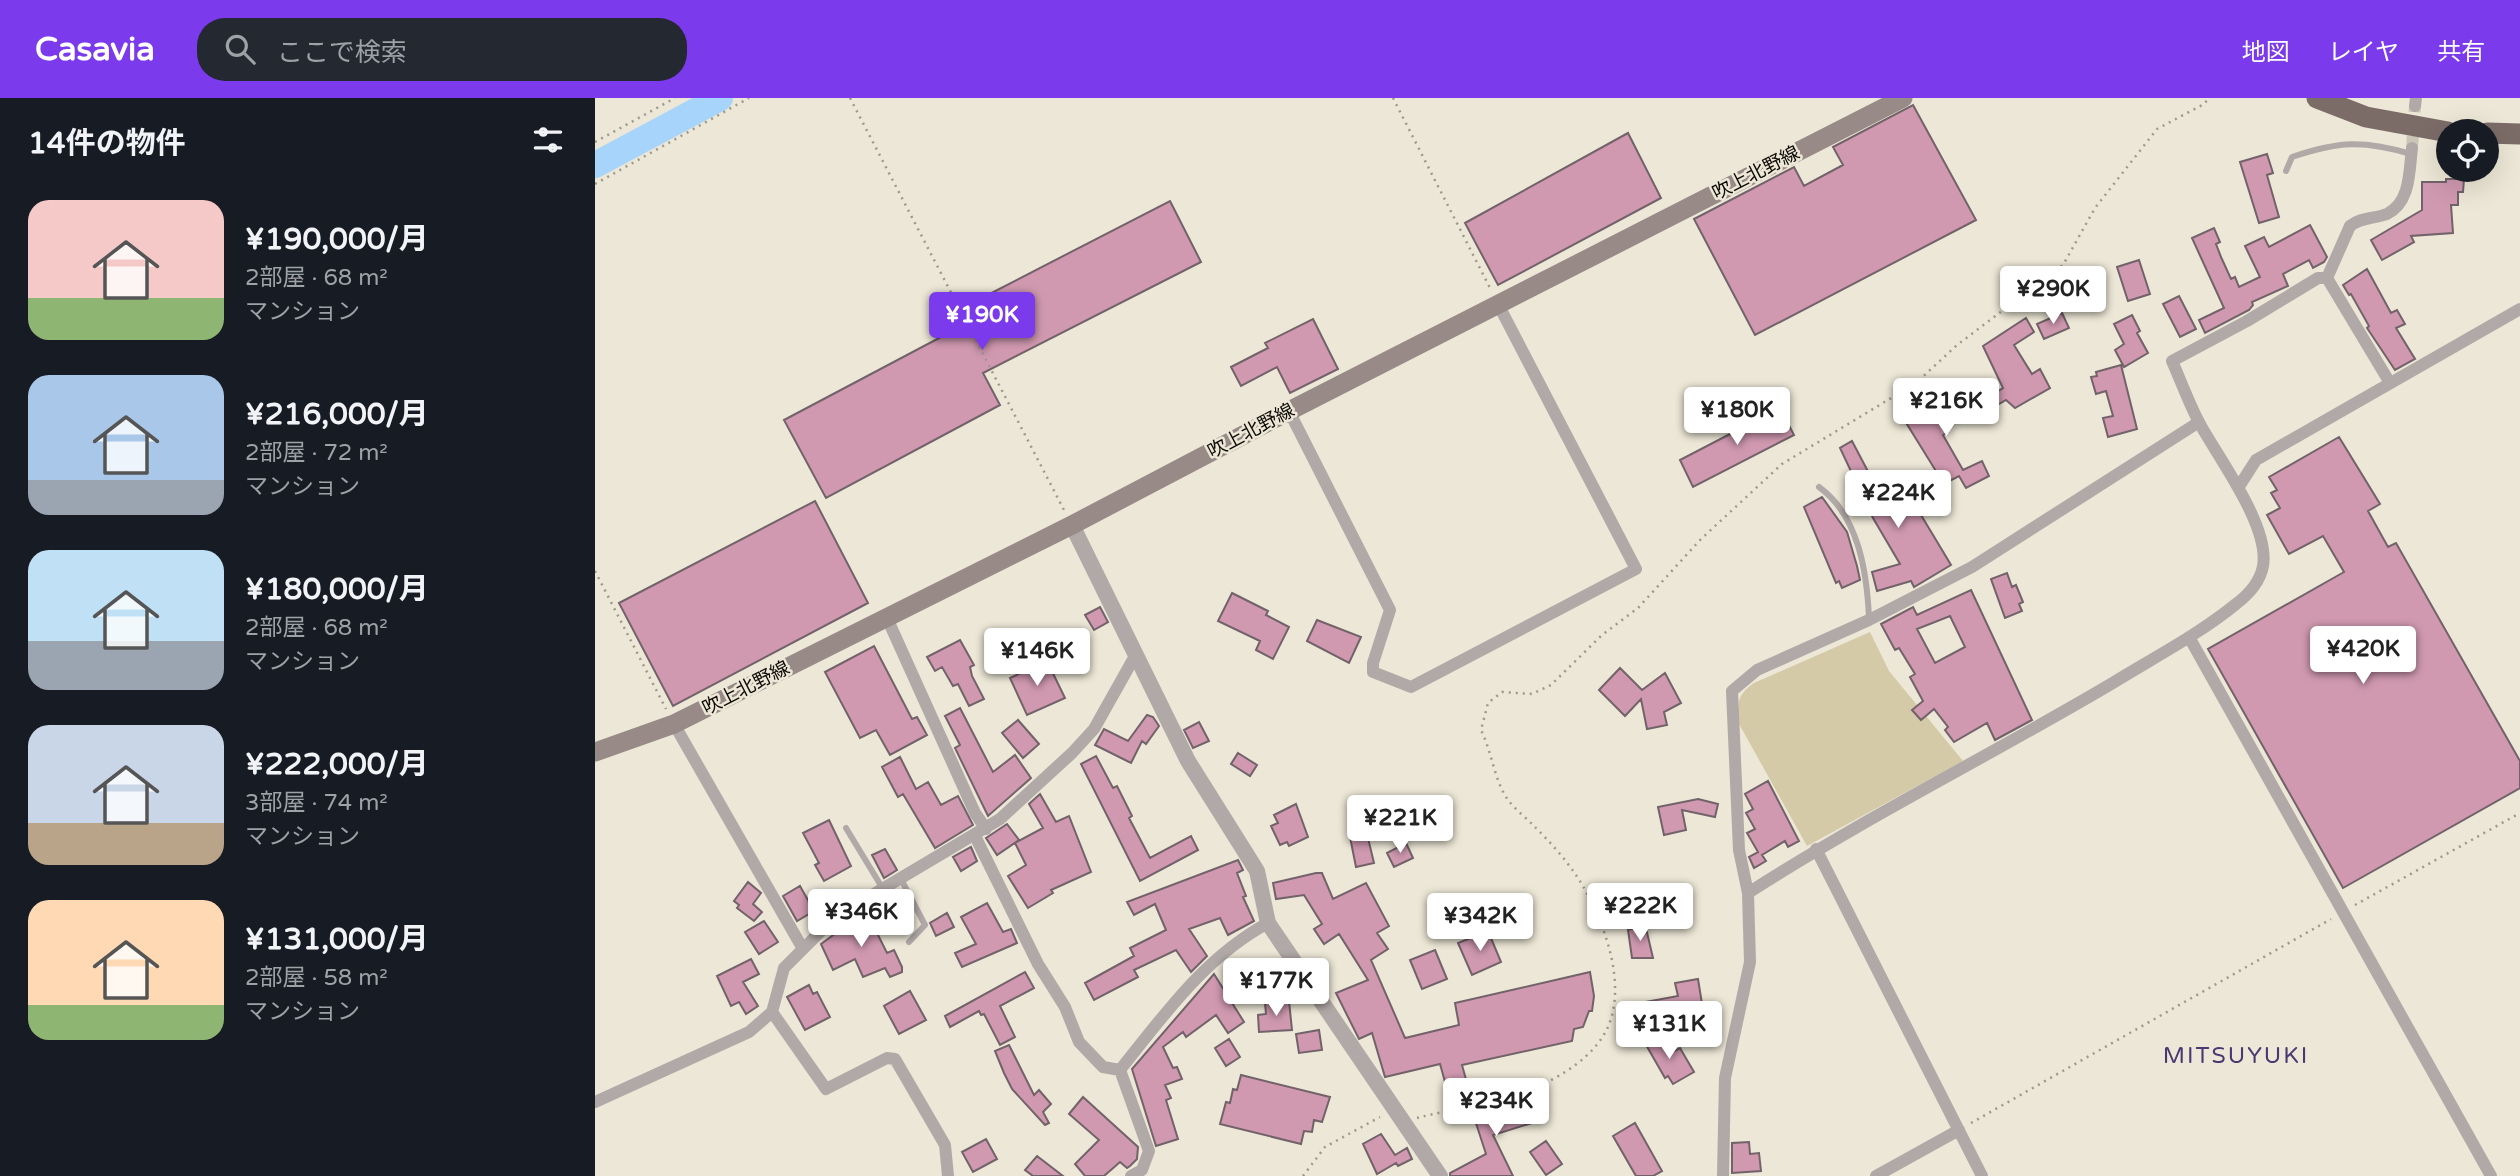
<!DOCTYPE html>
<html lang="ja">
<head>
<meta charset="utf-8">
<style>
  :root { --surface:#171b24; --page:#242831; --text:#f1f3f6; --muted:#9ea1a6; --accent:#7c3aed }
  body { margin:0; font-family:"Varela Round","Noto Sans JP",sans-serif; background:var(--page); color:var(--text); height:100vh; display:flex; flex-direction:column; font-size:26px; white-space:nowrap }
  * { box-sizing:border-box; margin:0 }
  p { font-size:23px; color:var(--muted) }
  .icon { flex:none; width:38px; height:38px; fill:none; stroke:currentColor; stroke-width:2; stroke-linecap:round; stroke-linejoin:round }
  .map { position:relative; flex:1; overflow:hidden }
  .drawer { display:flex; flex-direction:column; background:var(--surface); width:595px }
  .drawer>* { flex:none }
  .tools { position:absolute; left:1841px; top:21px; display:grid; gap:14px }
  .tools a { display:grid; place-items:center; width:63px; height:63px; border-radius:50%; background:var(--surface); box-shadow:0 7px 28px #0002; font-size:35px }
  .price { position:absolute; translate:-50% -60px; padding:0 16px; border-radius:7px; background:#fff; color:#222; font-size:23px; line-height:46px; filter:drop-shadow(0 2px 4px #0008) }
  .price::after { content:''; position:absolute; left:50%; top:42px; width:21px; height:16px; margin-left:-10px; background:inherit; clip-path:polygon(0 0,100% 0,50% 100%) }
  .price.selected { background:var(--accent); color:#fff }
  ul { padding:0; list-style:none }
  li { display:flex; align-items:center; gap:21px; height:175px; padding:0 28px }
  li span { display:grid; place-items:center; flex:none; width:196px; height:140px; border-radius:21px; color:#555 }
  li>.icon { margin-inline-start:auto }
  span .icon { width:84px; height:84px; fill:#fffc; stroke-width:1 }
  li b { font-size:30px }
  h2 { display:flex; justify-content:space-between; align-items:center; height:84px; padding:0 28px; font-size:30px }
  header { display:flex; align-items:center; gap:42px; box-sizing:border-box; height:98px; padding:0 35px; background:var(--accent); color:#fff }
  header strong { font-size:33px }
  nav { display:flex; gap:38px; margin-inline-start:auto; font-size:24px }
  .search { width:490px; height:63px; background:var(--page); display:flex; align-items:center; gap:18px; box-sizing:border-box; padding:0 24px; border-radius:28px; color:var(--muted); font-size:26px }
  main { display:flex; flex:1; min-height:0 }
  .map>svg:first-child { display:block }
</style>
</head>
<body>
<header>
<strong>Casavia</strong>
<div class="search"><svg class="icon" aria-label="search" viewBox="0 0 24 24"><circle cx="10" cy="10" r="6"/><path d="M15 15l6 6"/></svg>ここで検索</div>
<nav><a>地図</a><a>レイヤ</a><a>共有</a></nav>
</header>
<main>
<section class="drawer">
<h2>14件の物件<svg class="icon" aria-label="filters" viewBox="0 0 24 24"><path d="M4 7h16M4 17h16"/><circle cx="9" cy="7" r="2"/><circle cx="15" cy="17" r="2"/></svg></h2>
<ul>
<li><span style="background:linear-gradient(#f6c9c9 70%,#8fb573 0)"><svg class="icon" aria-label="home" viewBox="0 0 24 24"><path d="M3 11l9-7 9 7M6 9v11h12V9"/></svg></span><div><b>¥190,000/月</b><p>2部屋 · 68 m²</p><p>マンション</p></div></li>
<li><span style="background:linear-gradient(#a9c7e8 75%,#9aa5b1 0)"><svg class="icon" aria-label="home" viewBox="0 0 24 24"><path d="M3 11l9-7 9 7M6 9v11h12V9"/></svg></span><div><b>¥216,000/月</b><p>2部屋 · 72 m²</p><p>マンション</p></div></li>
<li><span style="background:linear-gradient(#bfe0f5 65%,#9aa5b1 0)"><svg class="icon" aria-label="home" viewBox="0 0 24 24"><path d="M3 11l9-7 9 7M6 9v11h12V9"/></svg></span><div><b>¥180,000/月</b><p>2部屋 · 68 m²</p><p>マンション</p></div></li>
<li><span style="background:linear-gradient(#c9d6e8 70%,#b9a48a 0)"><svg class="icon" aria-label="home" viewBox="0 0 24 24"><path d="M3 11l9-7 9 7M6 9v11h12V9"/></svg></span><div><b>¥222,000/月</b><p>3部屋 · 74 m²</p><p>マンション</p></div></li>
<li><span style="background:linear-gradient(#ffd9b3 75%,#8fb573 0)"><svg class="icon" aria-label="home" viewBox="0 0 24 24"><path d="M3 11l9-7 9 7M6 9v11h12V9"/></svg></span><div><b>¥131,000/月</b><p>2部屋 · 58 m²</p><p>マンション</p></div></li>
</ul>
</section>
<div class="map">
<svg width="1925" height="1078" viewBox="0 0 1925 1078">
  <rect width="100%" height="100%" fill="#ece7d6"/>
  <!-- green -->
  <path fill="#d5caa7" d="M1275 534 1294 573 1368 663 1212 748 1143 624C1143 604 1142 597 1159 585Z"/>
  <g fill="none" stroke-linecap="round" stroke-linejoin="round">
    <!-- river -->
    <path stroke="#a7d4fa" stroke-width="26" d="M0 67 125 0"/>
  </g>
  <!-- building -->
  <path fill="#d099b0" stroke="#726269" stroke-width="2" fill-rule="evenodd" d="M1318 7 1381 122 1160 237 1099 121 1199 69 1209 88 1248 67 1238 49Z
    M1033 35 1066 100 903 187 870 125Z
    M1672 56 1678 75 1672 77 1684 119 1664 125 1645 64Z
    M1851 81H1869L1868 94H1863V107H1856L1858 135 1816 138 1819 144 1787 162 1776 142 1827 112V84H1851Z
    M575 103 606 164 388 275 405 307 231 400 189 322 382 220 375 206Z
    M1715 127 1732 159 1729 164 1718 170 1714 162 1688 176 1693 188 1657 204 1658 207 1654 212 1610 235 1604 222 1629 210 1597 140 1619 130 1625 144 1621 146 1626 159 1636 181 1640 179 1644 189 1665 179 1650 148 1669 139 1674 149Z
    M1544 162 1555 196 1533 203 1522 169Z
    M1772 171 1796 215 1802 212 1810 226 1801 230 1820 261 1800 272 1772 230 1774 228 1756 196 1754 197 1748 187Z
    M1584 198 1601 231 1585 239 1568 206Z
    M1467 215 1474 230 1449 241 1442 226Z
    M1537 217 1545 233 1542 235 1553 255 1529 269 1520 252 1529 246 1519 226Z
    M1431 220 1439 234 1419 247 1437 276 1445 271 1455 290 1420 310 1411 302 1399 309 1393 299 1408 290 1388 248Z
    M718 221 743 271 695 295 682 269 646 288 636 269 673 250 670 245Z
    M1526 267 1542 331 1513 339 1508 320 1518 318 1511 293 1501 296 1496 279 1502 278 1501 274Z
    M1374 288 1386 304 1350 329 1353 334 1348 337 1368 372 1387 363 1394 378 1371 390 1364 378 1349 386 1310 323 1333 310 1335 314Z
    M1185 310 1199 337 1098 389 1085 362Z
    M1744 339 1785 406 1773 413 1793 449 1801 445 1925 663V690L1748 790 1613 551 1749 474 1728 438 1694 456 1672 417 1685 410 1676 395 1682 392 1674 379Z
    M1257 343 1288 402 1306 391 1314 397 1356 467 1319 489 1316 483 1282 493 1277 474 1305 466 1278 420 1245 350Z
    M1227 399 1252 434 1262 468 1265 482 1247 490 1244 483 1241 485 1209 409Z
    M220 403 273 505 78 608 24 505Z
    M1412 475 1417 489 1421 487 1428 504 1424 506 1427 513 1410 520 1396 481Z
    M1376 492 1437 622 1400 642 1392 625 1359 644 1350 632 1353 629 1339 611 1326 622 1317 612 1328 603 1315 579 1320 576 1304 550 1300 552 1286 526 1318 509 1322 517ZM1355 518 1370 549 1340 565 1322 531Z
    M637 495 673 513 671 517 694 529 678 561 661 552 665 543 623 523Z
    M505 509 513 524 499 532 490 517Z
    M722 522 766 539 754 565 712 543Z
    M365 542 379 567 375 569 377 578 389 601 374 608 363 586 358 588 347 569 340 573 332 559Z
    M279 548 317 621 322 619 332 637 295 657 281 632 265 640 230 574Z
    M452 563 470 600 432 617 415 580Z
    M1025 570 1047 592 1070 575 1086 605 1069 614 1072 627 1052 631 1046 601 1030 618 1004 592Z
    M365 610 398 674 420 657 436 680 393 718 360 650 365 647 350 618Z
    M552 617 558 619 564 628 551 646 547 643 536 665 500 647 509 631 533 643Z
    M423 622 444 646 428 660 407 635Z
    M604 624 614 643 598 650 589 632Z
    M643 655 662 667 655 678 636 666Z
    M501 658 518 690 522 688 537 718 534 720 555 760 596 738 603 752 545 783 486 666Z
    M305 659 321 691 333 684 346 707 363 698 378 727 340 750 308 696 303 699 287 669Z
    M1173 683 1204 743 1193 749 1190 743 1167 757 1171 763 1159 770 1154 759 1163 754 1152 735 1160 731 1151 715 1158 711 1150 696Z
    M445 696 461 724 474 718 496 774 456 792 458 795 433 810 413 778 431 767 420 745 448 730 434 706Z
    M1103 701 1123 706 1120 719 1087 712 1091 732 1069 737 1063 709Z
    M701 706 713 739 694 748 692 744 685 747 676 728 683 725 679 717Z
    M234 722 256 768 229 783 220 767 224 765 208 735Z
    M412 726 424 742 402 757 391 740Z
    M772 736 779 765 761 769 755 739Z
    M811 745 818 760 799 769 792 755Z
    M376 749 382 763 366 773 358 759Z
    M290 751 302 772 289 780 277 757Z
    M643 762 648 772 642 775 651 798 648 799 659 823 633 837 625 820 594 831 612 858 596 874 581 852 539 872 543 879 499 902 490 885 539 858 535 850 571 832 560 806 539 817 532 804Z
    M721 775H727L738 801 771 785 794 828 782 835 793 851 776 862 810 940 864 927 860 905 995 874 999 898 997 913H994L988 929 979 931 977 943 867 967 872 985 852 991 845 966 790 979 777 935 764 941 741 895 773 882 744 836 729 846 719 831 727 826 709 797 681 801 678 785Z
    M153 784 166 795 158 806 167 814 159 823 142 810 144 807 139 803Z
    M205 788 219 813 202 823 188 798Z
    M392 805 408 834 416 831 422 845 367 869 360 855 381 846 366 819Z
    M271 813 292 855 299 852 307 869V874L295 879 290 870 268 879 260 861 238 872 226 846Z
    M352 815 359 829 341 838 335 825Z
    M169 823 183 844 164 856 150 834Z
    M1050 826 1058 860H1037L1033 832Z
    M893 833 906 864 877 877 863 845Z
    M840 852 852 881 827 891 815 862Z
    M156 861 164 876 148 884 163 908 151 916 144 904 136 908 122 878Z
    M430 874 439 890 405 908 420 939 405 947 389 916 386 917 384 913 355 929 350 918Z
    M619 876 649 924 633 935 621 917 591 939 588 934 568 949 578 970 582 969 587 981 570 987 576 1000 571 1002 583 1041 561 1048 537 971Z
    M1103 881 1108 912 1038 926 1034 907 1083 898 1080 885Z
    M214 887 218 896 222 894 235 919 210 932 192 899Z
    M315 893 331 922 304 936 289 908Z
    M694 903 697 932 664 934 663 917 671 916 670 905Z
    M724 932 727 952 704 955 701 936Z
    M1063 937 1074 956 1085 950 1099 974 1078 986 1073 978 1070 980 1050 945Z
    M634 941 645 959 631 968 620 950Z
    M414 947 439 997 444 992 456 1006 448 1014 454 1025 450 1027 417 991 409 975 400 953Z
    M646 977 735 999 727 1024 719 1022 717 1034 709 1033 706 1046 625 1026 631 1004 635 1005 638 991 642 992Z
    M488 999 543 1049 542 1061 535 1068 532 1070 525 1064 509 1078H490L480 1066 504 1042 474 1016Z
    M932 999 940 1024 898 1037 918 1078H855V1075L891 1056 878 1016Z
    M1040 1025 1067 1073 1058 1078H1041L1018 1038Z
    M786 1036 800 1057 812 1050 817 1061 803 1068 801 1065 782 1076 768 1046Z
    M391 1041 402 1061 378 1074 367 1054Z
    M951 1043 967 1066 951 1077 935 1054Z
    M1154 1044 1155 1056 1164 1055 1166 1073 1137 1075V1045Z
    M442 1058 468 1078H438L430 1072Z"/>
  <g fill="none" stroke-linecap="round" stroke-linejoin="round">
    <!-- minor-tunnel -->
    <path stroke="#cbc6b7" stroke-width="12" stroke-dasharray="12 6" stroke-linecap="butt" d="M1817 50 1820 8"/>
    <!-- path -->
    <path stroke="#9d998c" stroke-width="2.5" stroke-dasharray="2 5" stroke-linecap="butt" d="M255 0 469 412
      M798 0 895 190
      M0 44 80 0
      M0 86 154 0
      M0 473 71 611
      M1760 807 1925 715
      M822 1020C860 1010 911 1004 946 987 970 976 998 958 1011 933 1033 890 1011 829 989 790 976 767 958 747 939 728 931 720 920 711 913 702 899 682 897 654 886 632L893 605 907 594 937 596 956 587 1007 537 1043 510 1106 441 1187 366 1321 285 1362 247 1468 167 1500 110 1562 31 1609 6 1614 0
      M1376 1025 1736 821
      M708 1078 730 1049 785 1019"/>
    <!-- service -->
    <path stroke="#b1a9a7" stroke-width="6" d="M1691 73 1697 59C1744 43 1769 42 1816 56
      M1224 389C1264 418 1272 475 1274 520
      M251 730 288 791
      M306 781 330 827 314 844"/>
    <!-- minor -->
    <path stroke="#b1a9a7" stroke-width="12" d="M1820 8 1821 0
      M1732 180 1795 285
      M694 313 795 512 778 565V574L816 589 1041 471 903 206
      M1645 387 1661 362 1925 211
      M292 520 380 715 391 731
      M1594 539 1896 1078
      M79 626 208 851
      M380 738 443 866 470 909 484 944 508 969 525 972
      M1221 751 1387 1078
      M1153 795C1271 719 1396 657 1516 586 1558 560 1603 537 1641 506 1653 497 1665 484 1668 468 1675 428 1624 361 1605 326 1594 306 1586 283 1577 263L1652 223 1723 180H1732L1755 128C1766 119 1779 121 1792 116 1816 104 1814 73 1817 50
      M177 914 231 991 292 960 300 961 350 1047 353 1078
      M525 972C569 917 610 859 673 825
      M525 972 554 1053 547 1072 536 1078
      M0 1004 154 934 177 914 189 870 227 832 274 799 405 721 477 655 499 631 540 558
      M1128 1078 1130 980 1155 864 1153 795 1144 752 1137 593 1162 572 1274 522 1377 469 1604 324
      M1281 1078 1364 1032"/>
    <!-- tertiary -->
    <path stroke="#b1a9a7" stroke-width="16" d="M477 427 593 663 662 773 673 825 845 1078"/>
    <!-- secondary -->
    <path stroke="#978a87" stroke-width="19" d="M0 654 79 626 477 427 694 313 1308 0"/>
    <!-- trunk -->
    <path stroke="#7b6c68" stroke-width="21" d="M1722 0 1771 19 1853 34
      M1892 35 1925 36"/>
  </g>
  <g text-anchor="middle" dominant-baseline="central" stroke-width="5" stroke-linejoin="round" paint-order="stroke">
    <!-- street labels -->
    <g font-size="19" fill="#0d0b06" stroke="#ece7d6">
      <text transform="translate(1161 75) rotate(-27)">吹上北野線</text>
      <text transform="translate(656 333) rotate(-28)">吹上北野線</text>
      <text transform="translate(151 590) rotate(-27)">吹上北野線</text>
    </g>
    <!-- quarter labels -->
    <g font-size="23" letter-spacing="2" fill="#4c3773" stroke="#ece7d6">
      <text x="1641" y="958">MITSUYUKI</text>
    </g>
  </g>
</svg>
<div class="tools">
<a><svg class="icon" aria-label="locate" viewBox="0 0 24 24"><circle cx="12" cy="12" r="6"/><path d="M12 2v4M12 18v4M2 12h4M18 12h4"/></svg></a>
</div>
<b class="price" style="left:1458px;top:228px">¥290K</b>
<b class="price selected" style="left:387px;top:254px">¥190K</b>
<b class="price" style="left:1351px;top:340px">¥216K</b>
<b class="price" style="left:1142px;top:349px">¥180K</b>
<b class="price" style="left:1303px;top:432px">¥224K</b>
<b class="price" style="left:1768px;top:588px">¥420K</b>
<b class="price" style="left:442px;top:590px">¥146K</b>
<b class="price" style="left:805px;top:757px">¥221K</b>
<b class="price" style="left:1045px;top:845px">¥222K</b>
<b class="price" style="left:266px;top:851px">¥346K</b>
<b class="price" style="left:885px;top:855px">¥342K</b>
<b class="price" style="left:681px;top:920px">¥177K</b>
<b class="price" style="left:1074px;top:963px">¥131K</b>
<b class="price" style="left:901px;top:1040px">¥234K</b>
</div>
</main>
</body>
</html>
